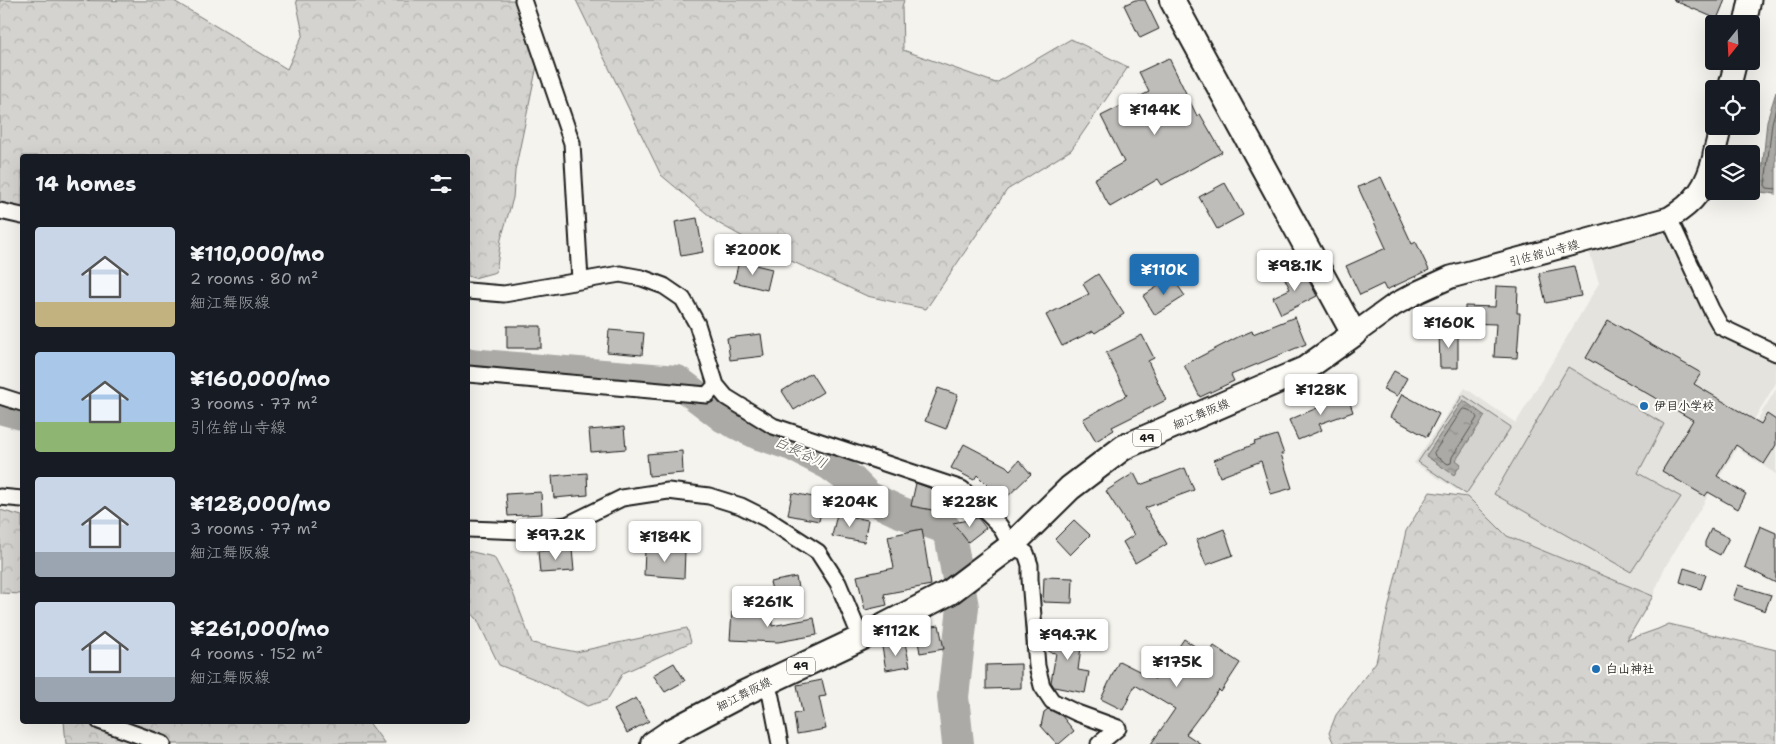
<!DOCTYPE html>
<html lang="en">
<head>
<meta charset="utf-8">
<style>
  :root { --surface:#171b24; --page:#242831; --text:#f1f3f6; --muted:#9ea1a6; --accent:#1f6fb2 }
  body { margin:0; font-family:"Shantell Sans","Klee One",sans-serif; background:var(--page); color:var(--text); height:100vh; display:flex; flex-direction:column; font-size:19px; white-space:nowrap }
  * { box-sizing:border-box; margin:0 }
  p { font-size:16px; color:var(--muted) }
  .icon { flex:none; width:28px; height:28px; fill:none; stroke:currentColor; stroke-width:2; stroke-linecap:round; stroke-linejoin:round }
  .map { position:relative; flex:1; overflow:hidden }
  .drawer { position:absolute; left:20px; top:154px; width:450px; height:570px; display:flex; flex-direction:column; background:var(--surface); border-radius:5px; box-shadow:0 5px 20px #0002 }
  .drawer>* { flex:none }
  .needle { width:32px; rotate:198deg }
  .tools { position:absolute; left:1705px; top:15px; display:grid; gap:10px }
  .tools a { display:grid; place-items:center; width:55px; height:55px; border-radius:5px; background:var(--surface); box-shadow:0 5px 20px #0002; font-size:25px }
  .price { position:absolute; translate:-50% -42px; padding:0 11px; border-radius:5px; background:#fff; color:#222; font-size:16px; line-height:32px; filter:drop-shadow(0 1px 2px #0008) }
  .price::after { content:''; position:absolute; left:50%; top:30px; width:15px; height:11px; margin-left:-8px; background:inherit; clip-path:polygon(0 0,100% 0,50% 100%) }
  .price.current { background:var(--accent); color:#fff }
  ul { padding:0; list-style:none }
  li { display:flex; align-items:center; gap:15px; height:125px; padding:0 15px }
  li span { display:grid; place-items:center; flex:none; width:140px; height:100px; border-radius:5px; color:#555 }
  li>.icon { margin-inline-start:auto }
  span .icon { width:60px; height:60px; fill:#fffc; stroke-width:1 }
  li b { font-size:21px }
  h2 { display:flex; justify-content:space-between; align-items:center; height:60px; padding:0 15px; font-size:21px }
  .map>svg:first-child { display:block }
</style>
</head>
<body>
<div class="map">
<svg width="1776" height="744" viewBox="0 0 1776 744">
  <defs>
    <pattern id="forest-crowns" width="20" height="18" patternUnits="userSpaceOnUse" patternTransform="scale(1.25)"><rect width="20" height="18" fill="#d4d3cf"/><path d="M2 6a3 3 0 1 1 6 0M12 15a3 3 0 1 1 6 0" fill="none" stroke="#b5b5b1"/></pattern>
    <pattern id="water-ripples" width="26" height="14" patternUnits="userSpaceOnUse" patternTransform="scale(1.25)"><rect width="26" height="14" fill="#abaaa6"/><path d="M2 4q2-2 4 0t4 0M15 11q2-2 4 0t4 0" fill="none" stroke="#8a8a86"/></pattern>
  </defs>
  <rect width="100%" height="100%" fill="#f4f3ee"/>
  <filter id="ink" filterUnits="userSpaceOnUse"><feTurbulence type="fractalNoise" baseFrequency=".02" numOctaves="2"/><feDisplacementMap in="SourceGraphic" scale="10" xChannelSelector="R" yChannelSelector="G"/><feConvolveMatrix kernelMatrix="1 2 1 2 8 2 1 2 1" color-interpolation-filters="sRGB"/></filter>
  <g filter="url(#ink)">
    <!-- built -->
    <path fill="#e4e3de" d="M1664 233 1676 241 1719 332 1776 361V383L1664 569 1653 596 1507 536 1468 497 1414 463 1465 388 1516 423 1599 283 1589 251Z
      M1776 389V474L1739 450Z"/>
    <!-- forest -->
    <path fill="url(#forest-crowns)" stroke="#787876" d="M0 0 174 1 287 69 303 34 296 0H520L539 56 515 171 513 198 501 239 496 272 474 278 468 276V156H22V207L0 212Z
      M576 0H904L902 7 903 50 996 83 1071 39 1128 67 1071 150 1007 190 926 309 867 296 761 247 718 223 661 175Z
      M1430 492 1468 497 1507 536 1653 596 1627 640 1658 629 1669 624 1776 650V744H1334L1329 733 1336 715 1376 662 1406 531Z
      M0 510 22 516V594L0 593Z
      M468 551 494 557 513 593 532 643 576 652 687 628 691 642 623 673 607 700 587 706 537 680 499 665 477 619 468 609Z
      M64 721H368L385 744H66Z"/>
    <!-- pitch -->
    <path fill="#d4d3cf" stroke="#787876" d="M1568 367 1664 424 1638 473 1681 497 1631 572 1494 494Z
      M1463 395 1511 427 1466 494 1418 462Z"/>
    <!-- water -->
    <path fill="url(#water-ripples)" stroke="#72716f" d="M1776 92V194L1760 192 1767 121Z
      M1463 400 1485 416 1456 460 1461 464 1454 475 1426 456Z"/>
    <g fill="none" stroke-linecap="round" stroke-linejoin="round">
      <!-- shore -->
      <path stroke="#555553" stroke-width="1" d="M1776 108 1772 123 1765 185 1767 188 1776 189
        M1463 409C1468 408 1476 414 1477 418L1452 457 1451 463 1448 464 1435 456 1434 453Z"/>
      <!-- river -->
      <path stroke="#abaaa6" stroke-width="32" d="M468 364 677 381 724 417 759 434 792 445 829 464 852 481 868 497 900 512 945 528 951 540 963 607 953 697 958 744
        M0 408 22 414"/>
    </g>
    <!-- building -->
    <path fill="#bebdba" stroke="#1c1c1c" d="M1135 0H1145L1159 29 1140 38 1124 5Z
      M1673 0H1725L1717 19Z
      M1169 58 1197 116 1200 114 1222 152 1162 185 1158 179 1110 207 1094 179 1124 162 1101 116 1149 92 1139 72Z
      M1381 177 1412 244 1416 242 1429 270 1386 290 1383 284 1360 295 1346 266 1386 248 1358 187Z
      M1225 183 1243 215 1217 229 1199 197Z
      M697 218 703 252 681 256 675 222Z
      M739 261 772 269 767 290 734 282Z
      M1574 266 1581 296 1546 303 1539 273Z
      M1302 268 1317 296 1281 314 1273 297 1290 289 1284 277Z
      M1098 274 1124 314 1095 333 1093 331 1062 346 1046 315 1089 294 1083 284Z
      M1172 277 1185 296 1155 315 1143 296Z
      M1496 286 1518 287 1517 313H1520L1517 358 1494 357 1496 324 1465 323V306L1495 307Z
      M1295 317 1306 344 1231 375 1234 381 1200 397 1184 365 1238 337 1252 331 1253 334Z
      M1608 320 1701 373 1694 384 1761 424 1767 414 1776 420V445L1764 464 1736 445 1717 476 1746 494 1738 509 1708 492 1705 496 1662 471 1693 420 1586 358Z
      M507 326H541V348H507Z
      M609 330 644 333 642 355 607 352Z
      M1439 331H1458V368H1440Z
      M761 334 764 356 730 360 727 338Z
      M1142 335 1154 358 1148 361 1166 400 1112 427 1114 430 1096 441 1083 419 1127 395 1106 353Z
      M1394 371 1407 378 1397 396 1383 389Z
      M811 373 823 392 794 410 782 391Z
      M938 388 958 395 946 429 925 421Z
      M1347 394 1353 412 1319 424 1322 430 1298 440 1289 420 1324 405 1322 402Z
      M1402 394 1439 414 1427 437 1390 417Z
      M624 427 626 449 591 452 589 430Z
      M1277 435 1284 454H1281L1292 488 1271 494 1261 461 1220 477 1214 460 1255 444 1254 442Z
      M964 444 1006 466 1010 470 1019 460 1031 474 1007 497 990 488 977 475 974 480 951 468Z
      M682 451 683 473 649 476 647 454Z
      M1185 468 1194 490 1145 508 1167 544 1135 563 1123 542 1134 535 1106 491 1134 473 1140 485Z
      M587 473 588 495 554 498 552 476Z
      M916 483 946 494 943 512 911 506Z
      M541 492 542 514 508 516 506 494Z
      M792 493 824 499 819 521 788 515Z
      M837 514 868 520 864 542 832 536Z
      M978 518 986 528 968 542 953 523Z
      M1074 520 1090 535 1070 555 1055 539Z
      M1760 526 1776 533V583L1745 567Z
      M922 529 931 585 884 594 887 605 865 610 857 576 894 568 888 536Z
      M1224 529 1233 555 1206 565 1196 540Z
      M1711 529 1729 538 1720 555 1705 547V542Z
      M645 548 685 550 684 578 644 575Z
      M572 549 574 571 540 573 538 551Z
      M1684 568 1706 575 1701 589 1680 582Z
      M796 577 799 593 774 598 770 582Z
      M1044 577 1073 578 1072 603 1043 602Z
      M1738 585 1771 595 1765 611 1733 599Z
      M732 612 772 614V626L814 618 817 635 778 642 730 640Z
      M939 625 944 649 920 653 916 629Z
      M1051 629 1083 632 1078 670 1089 672 1085 693 1054 687 1051 682 1056 653 1049 652Z
      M1184 639 1208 655 1214 646 1240 663 1221 692 1219 690 1186 734 1201 744H1151L1175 709 1135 685 1123 710 1101 699 1119 661 1155 679 1160 671 1162 672Z
      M905 643 910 666 886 670 882 647Z
      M674 663 685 681 665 692 653 675Z
      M1021 664V688L986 689V665Z
      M822 680 826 696 819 697 826 729 797 734 794 714 802 712 797 685Z
      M636 698 649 721 627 733 614 710Z
      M1048 709 1062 716 1074 731 1059 744H1057L1041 726 1044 712Z"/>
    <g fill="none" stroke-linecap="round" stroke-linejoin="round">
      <!-- minor casing -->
      <g stroke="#1c1c1c" stroke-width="19">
        <path id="minor" d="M523 0 572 143 580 280
          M0 211 22 216
          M1669 218 1711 309 1721 327 1776 353
          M468 291 504 294 620 274 642 278 664 286 683 299 697 324 716 385 726 397 773 426 962 489 1000 526 1011 546 1026 553 1030 565V579L1037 666 1042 686 1052 701 1077 713 1118 728
          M468 374 707 395 716 385
          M0 396 22 403
          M0 497 22 499
          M468 529 523 531 567 525 622 498 668 491 709 496 741 506 767 519 818 552 838 583 861 638
          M766 682 771 697 780 744
          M99 721 163 744
          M1099 744 1118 728"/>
      </g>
      <!-- secondary casing -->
      <g stroke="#1c1c1c" stroke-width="25">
        <path id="secondary" d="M1745 24 1750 0
          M1729 89 1736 61
          M1714 154 1721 126
          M1354 334 1394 305 1420 291 1451 277 1669 218C1695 203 1707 186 1714 156"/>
      </g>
      <!-- primary casing -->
      <g stroke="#1c1c1c" stroke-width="28">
        <path id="primary" d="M653 744 672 731 742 694 861 638 950 592 1011 546 1070 488 1124 447 1305 369 1354 334 1172 0"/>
      </g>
      <!-- minor -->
      <use href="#minor" stroke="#fdfcf7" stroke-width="15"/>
      <!-- secondary -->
      <use href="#secondary" stroke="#fdfcf7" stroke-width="21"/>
      <!-- primary -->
      <use href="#primary" stroke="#fdfcf7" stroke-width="24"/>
    </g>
  </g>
  <!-- markers -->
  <g fill="#1f6fb2" stroke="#fdfcf7" stroke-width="2">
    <circle cx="1644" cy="406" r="5"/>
    <circle cx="1596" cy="669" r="5"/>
  </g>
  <g text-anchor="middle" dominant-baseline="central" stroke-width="4" stroke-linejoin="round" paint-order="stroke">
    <!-- shield labels -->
    <g fill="#fdfcf7" stroke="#605f5e" stroke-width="1">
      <rect x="1133" y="429.5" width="28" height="17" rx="4"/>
      <rect x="787" y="657.5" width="28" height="17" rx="4"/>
    </g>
    <g font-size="11" font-weight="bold" fill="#1c1c1c">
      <text x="1147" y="438">49</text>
      <text x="801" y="666">49</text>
    </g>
    <!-- street labels -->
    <g font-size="12" fill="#1c1c1c" stroke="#fdfcf7">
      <text transform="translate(1544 253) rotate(-15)">引佐舘山寺線</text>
      <text transform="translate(1201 414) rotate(-23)">細江舞阪線</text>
      <text transform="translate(744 694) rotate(-27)">細江舞阪線</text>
    </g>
    <!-- poi labels -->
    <g font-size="12" font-weight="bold" fill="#1c1c1c" stroke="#fdfcf7" text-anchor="start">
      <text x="1654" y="406">伊目小学校</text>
      <text x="1606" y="669">白山神社</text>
    </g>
    <!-- water labels -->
    <g font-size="14" font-style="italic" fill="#5c5c5a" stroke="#fdfcf7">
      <text transform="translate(801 452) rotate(25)">白長谷川</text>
    </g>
  </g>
</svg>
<div class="tools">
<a><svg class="needle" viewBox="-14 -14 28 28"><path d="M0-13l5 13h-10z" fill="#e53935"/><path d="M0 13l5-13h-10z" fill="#9ea1a6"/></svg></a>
<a><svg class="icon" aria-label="locate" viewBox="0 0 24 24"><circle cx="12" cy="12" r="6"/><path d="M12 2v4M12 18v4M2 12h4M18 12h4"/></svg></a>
<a><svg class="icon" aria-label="layers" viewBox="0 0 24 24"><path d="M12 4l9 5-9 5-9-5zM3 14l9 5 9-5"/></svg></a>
</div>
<b class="price" style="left:1155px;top:136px">¥144K</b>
<b class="price" style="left:753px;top:276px">¥200K</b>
<b class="price" style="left:1295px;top:292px">¥98.1K</b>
<b class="price current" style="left:1164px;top:296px">¥110K</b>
<b class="price" style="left:1449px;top:349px">¥160K</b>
<b class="price" style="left:1321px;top:416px">¥128K</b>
<b class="price" style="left:850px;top:528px">¥204K</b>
<b class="price" style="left:970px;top:528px">¥228K</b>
<b class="price" style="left:556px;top:561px">¥97.2K</b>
<b class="price" style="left:665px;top:563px">¥184K</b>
<b class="price" style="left:768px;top:628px">¥261K</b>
<b class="price" style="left:896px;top:657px">¥112K</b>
<b class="price" style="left:1068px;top:661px">¥94.7K</b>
<b class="price" style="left:1177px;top:688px">¥175K</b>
<section class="drawer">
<h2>14 homes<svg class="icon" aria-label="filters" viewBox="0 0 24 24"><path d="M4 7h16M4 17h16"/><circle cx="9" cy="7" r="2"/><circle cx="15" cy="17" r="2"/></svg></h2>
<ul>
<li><span style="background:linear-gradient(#c9d6e8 75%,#c2b280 0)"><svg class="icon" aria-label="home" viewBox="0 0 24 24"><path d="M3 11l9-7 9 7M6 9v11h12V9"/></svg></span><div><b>¥110,000/mo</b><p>2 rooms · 80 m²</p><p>細江舞阪線</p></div></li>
<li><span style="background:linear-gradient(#a9c7e8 70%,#8fb573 0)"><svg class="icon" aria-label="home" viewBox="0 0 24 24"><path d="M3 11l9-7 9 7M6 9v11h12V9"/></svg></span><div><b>¥160,000/mo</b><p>3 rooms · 77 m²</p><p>引佐舘山寺線</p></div></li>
<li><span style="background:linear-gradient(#c9d6e8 75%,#9aa5b1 0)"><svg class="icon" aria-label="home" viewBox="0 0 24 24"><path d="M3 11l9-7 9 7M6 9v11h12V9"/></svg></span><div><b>¥128,000/mo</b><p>3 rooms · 77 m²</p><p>細江舞阪線</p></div></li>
<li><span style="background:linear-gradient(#c9d6e8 75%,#9aa5b1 0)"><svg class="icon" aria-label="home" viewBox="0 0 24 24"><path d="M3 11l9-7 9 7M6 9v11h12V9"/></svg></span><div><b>¥261,000/mo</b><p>4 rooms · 152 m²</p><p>細江舞阪線</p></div></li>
</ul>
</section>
</div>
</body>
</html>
